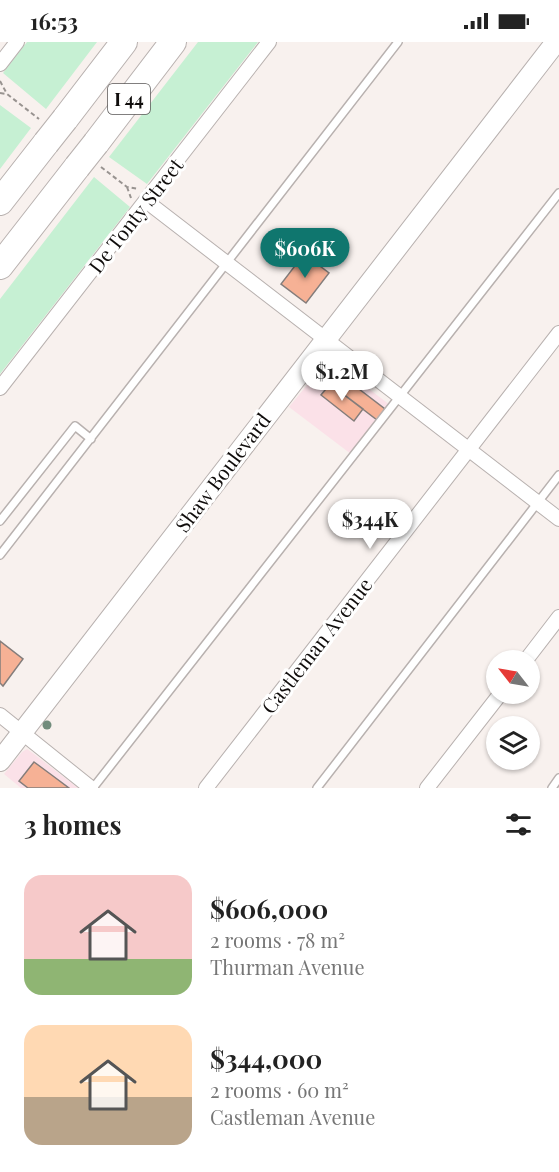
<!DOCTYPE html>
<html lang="en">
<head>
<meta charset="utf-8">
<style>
  :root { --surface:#fff; --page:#f2f2f2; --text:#222; --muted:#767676; --accent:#0f766e }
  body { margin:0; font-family:"Playfair Display",serif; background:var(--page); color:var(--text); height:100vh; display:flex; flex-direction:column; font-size:22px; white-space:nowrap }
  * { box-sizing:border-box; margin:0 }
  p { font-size:20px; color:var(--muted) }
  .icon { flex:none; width:33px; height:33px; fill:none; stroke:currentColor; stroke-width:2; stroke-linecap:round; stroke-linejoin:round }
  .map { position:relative; height:746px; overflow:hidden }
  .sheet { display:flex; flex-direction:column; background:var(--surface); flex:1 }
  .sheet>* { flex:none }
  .needle { width:39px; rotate:301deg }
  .controls { position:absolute; left:486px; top:608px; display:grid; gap:12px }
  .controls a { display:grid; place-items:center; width:54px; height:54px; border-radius:50%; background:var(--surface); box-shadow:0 2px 4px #0004; font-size:30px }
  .price { position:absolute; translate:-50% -51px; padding:0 14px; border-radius:21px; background:#fff; color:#222; font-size:20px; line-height:39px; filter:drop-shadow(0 2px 3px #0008) }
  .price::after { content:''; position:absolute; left:50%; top:36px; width:18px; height:14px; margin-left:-9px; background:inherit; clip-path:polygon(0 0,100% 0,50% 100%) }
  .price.on { background:var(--accent); color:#fff }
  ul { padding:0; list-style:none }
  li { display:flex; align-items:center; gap:18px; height:150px; padding:0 24px }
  li span { display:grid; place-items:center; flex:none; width:168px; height:120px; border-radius:18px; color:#555 }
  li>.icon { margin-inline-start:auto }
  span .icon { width:72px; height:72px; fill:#fffc; stroke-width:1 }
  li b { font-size:26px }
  h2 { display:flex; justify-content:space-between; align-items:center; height:72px; padding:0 24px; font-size:26px }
  .status { display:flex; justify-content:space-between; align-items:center; height:42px; padding:0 30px; background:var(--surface); direction:ltr }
  .status svg { height:16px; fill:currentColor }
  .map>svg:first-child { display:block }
</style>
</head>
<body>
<div class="status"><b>16:53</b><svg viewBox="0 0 49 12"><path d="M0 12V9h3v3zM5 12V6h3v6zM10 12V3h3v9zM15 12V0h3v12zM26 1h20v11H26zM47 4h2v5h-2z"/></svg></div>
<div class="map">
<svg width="559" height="746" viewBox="0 0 559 746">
  <rect width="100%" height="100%" fill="#f8f1ee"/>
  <!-- commercial -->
  <path fill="#fbe1e8" d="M331 318 390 363 351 412 289 365 326 320Z
    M27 707 34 712 78 746H21L4 732 22 710Z"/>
  <!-- green -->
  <path fill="#c6f0d3" d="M27 0H97L46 67 3 31Z
    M198 0H258L147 142 109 115Z
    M0 63 31 86 0 127Z
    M94 135 130 165 0 332V257Z"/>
  <!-- building -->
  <path fill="#f6b195" stroke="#847d7b" stroke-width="1.5" d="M304 212 329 231 306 261 281 242Z
    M338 331 385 367 377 378 330 342Z
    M330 342 363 367 354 379 321 353Z
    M0 599 23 617 3 644 0 641Z
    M34 720 53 734 69 746H28L19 739Z"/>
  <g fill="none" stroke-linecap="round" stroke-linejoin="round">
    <!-- lane casing -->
    <g stroke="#b8b1af" stroke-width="10">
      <path id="lane" d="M0 479 75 384 91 397
        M0 513 398 0
        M93 746 559 151
        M317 746 559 433
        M552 746 559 736"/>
    </g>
    <!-- street casing -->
    <g stroke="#b8b1af" stroke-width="16">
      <path id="street" d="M0 22 17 0
        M146 159 559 477
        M0 346 269 0
        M526 618 559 575
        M0 673 91 746
        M206 746 559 291
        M427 746 501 651"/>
    </g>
    <!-- secondary casing -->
    <g stroke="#b8b1af" stroke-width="22">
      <path id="secondary" d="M0 719 556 0"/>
    </g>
    <!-- highway casing -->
    <g stroke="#b8b1af" stroke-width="28">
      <path id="highway" d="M65 77 124 0
        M96 101 173 0
        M0 160 46 101
        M0 224 77 125"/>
    </g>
    <!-- path -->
    <path stroke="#989390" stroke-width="2" stroke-dasharray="4.5 3" stroke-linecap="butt" d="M0 39 7 52
      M0 51 7 52 39 77
      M101 125 127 145 139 147
      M127 145 131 156"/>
    <!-- lane -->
    <use href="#lane" stroke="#fff" stroke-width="7"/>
    <!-- street -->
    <use href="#street" stroke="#fff" stroke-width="14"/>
    <!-- secondary -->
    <use href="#secondary" stroke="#fff" stroke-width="20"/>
    <!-- highway -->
    <use href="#highway" stroke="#fff" stroke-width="26"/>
    <!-- highway-bridge casing -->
    <g stroke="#b8b1af" stroke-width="28" stroke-linecap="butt">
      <path id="highway-bridge" d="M46 101 65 77
        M77 125 96 101"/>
    </g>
    <!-- highway-bridge -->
    <use href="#highway-bridge" stroke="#fff" stroke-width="26"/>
  </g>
  <!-- trees -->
  <circle fill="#718c7c" cx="47" cy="683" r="4.5"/>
  <g text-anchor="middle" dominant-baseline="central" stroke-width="6" stroke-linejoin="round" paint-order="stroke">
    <!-- shield labels -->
    <rect fill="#fff" stroke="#585655" stroke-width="1.5" x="108" y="42" width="42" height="30" rx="4.5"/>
    <g font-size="18" font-weight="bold" fill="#100d0c">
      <text x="129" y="57">I 44</text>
    </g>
    <!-- street labels -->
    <g font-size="20" fill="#100d0c" stroke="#fff">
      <text transform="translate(135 173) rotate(-52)">De Tonty Street</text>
      <text transform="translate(222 430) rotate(-53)">Shaw Boulevard</text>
      <text transform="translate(316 603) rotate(-52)">Castleman Avenue</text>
    </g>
  </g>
</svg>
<div class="controls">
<a><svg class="needle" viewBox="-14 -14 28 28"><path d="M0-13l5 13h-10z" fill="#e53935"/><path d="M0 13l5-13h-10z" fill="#767676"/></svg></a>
<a><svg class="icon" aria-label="layers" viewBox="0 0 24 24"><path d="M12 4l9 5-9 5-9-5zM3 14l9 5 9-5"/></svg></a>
</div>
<b class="price on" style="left:305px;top:237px">$606K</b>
<b class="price" style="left:342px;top:360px">$1.2M</b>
<b class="price" style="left:370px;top:508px">$344K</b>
</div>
<section class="sheet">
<h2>3 homes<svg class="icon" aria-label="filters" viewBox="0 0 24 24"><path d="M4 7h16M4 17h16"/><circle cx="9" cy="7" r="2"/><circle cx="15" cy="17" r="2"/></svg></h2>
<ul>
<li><span style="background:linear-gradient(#f6c9c9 70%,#8fb573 0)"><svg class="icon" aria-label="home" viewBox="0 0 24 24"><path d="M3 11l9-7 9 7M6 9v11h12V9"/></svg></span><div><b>$606,000</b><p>2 rooms · 78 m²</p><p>Thurman Avenue</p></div></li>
<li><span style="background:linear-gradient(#ffd9b3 60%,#b9a48a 0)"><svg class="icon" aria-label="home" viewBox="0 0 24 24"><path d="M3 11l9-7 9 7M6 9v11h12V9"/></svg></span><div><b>$344,000</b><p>2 rooms · 60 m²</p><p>Castleman Avenue</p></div></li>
</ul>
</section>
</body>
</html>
